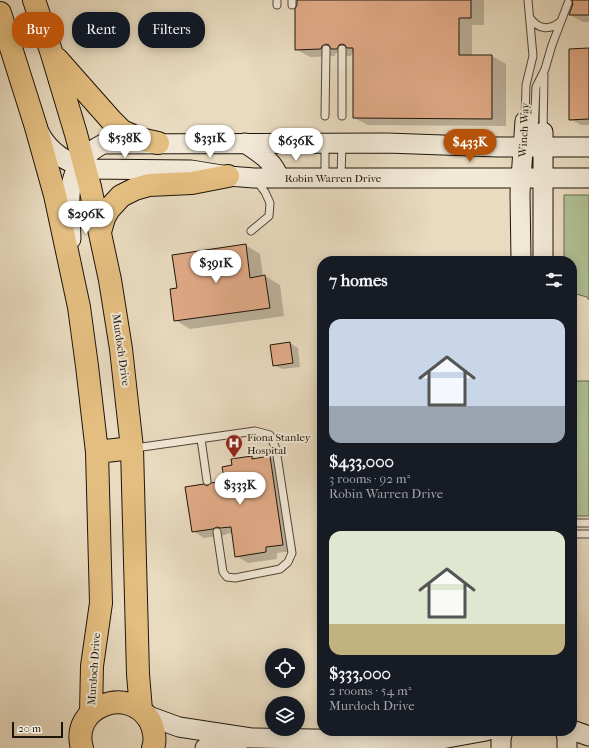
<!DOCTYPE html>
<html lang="en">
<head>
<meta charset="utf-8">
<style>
  :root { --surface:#171b24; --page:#20242c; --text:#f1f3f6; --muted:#9ea1a6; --accent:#b45309 }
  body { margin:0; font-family:"IM FELL French Canon",serif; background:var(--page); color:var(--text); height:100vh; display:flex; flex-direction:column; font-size:15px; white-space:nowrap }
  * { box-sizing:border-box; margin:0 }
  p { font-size:13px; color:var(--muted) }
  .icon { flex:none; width:22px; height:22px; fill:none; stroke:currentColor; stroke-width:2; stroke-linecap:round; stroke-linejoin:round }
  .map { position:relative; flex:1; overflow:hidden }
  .side { position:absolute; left:317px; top:256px; width:260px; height:480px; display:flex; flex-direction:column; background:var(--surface); border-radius:16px; box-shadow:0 2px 10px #0003 }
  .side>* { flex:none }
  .guide { position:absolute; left:12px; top:12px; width:245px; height:36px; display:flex; gap:8px }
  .controls { position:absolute; left:265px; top:648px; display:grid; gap:8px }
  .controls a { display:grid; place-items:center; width:40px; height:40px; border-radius:50%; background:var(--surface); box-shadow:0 2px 10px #0003; font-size:20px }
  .scale { position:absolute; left:12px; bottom:10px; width:51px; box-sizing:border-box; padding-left:4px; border:2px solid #1d150b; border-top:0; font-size:11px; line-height:14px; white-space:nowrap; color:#1d150b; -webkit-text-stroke:3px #f1e8d6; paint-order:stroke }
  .price { position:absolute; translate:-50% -34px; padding:0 9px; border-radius:14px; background:#fff; color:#222; font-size:13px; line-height:26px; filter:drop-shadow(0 1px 2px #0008) }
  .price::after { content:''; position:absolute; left:50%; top:24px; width:12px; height:9px; margin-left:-6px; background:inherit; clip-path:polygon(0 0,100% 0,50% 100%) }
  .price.current { background:var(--accent); color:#fff }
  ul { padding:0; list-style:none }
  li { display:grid; align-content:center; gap:8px; height:212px; padding:0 12px }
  li span { display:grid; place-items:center; height:124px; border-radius:12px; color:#555 }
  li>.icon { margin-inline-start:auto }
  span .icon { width:72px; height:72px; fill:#fffc; stroke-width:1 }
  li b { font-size:17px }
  h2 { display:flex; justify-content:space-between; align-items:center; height:48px; padding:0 12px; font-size:17px }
  .pill { padding:0 14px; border-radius:16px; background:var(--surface); box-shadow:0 2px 10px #0003; font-size:14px; line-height:36px }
  .pill.current { background:var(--accent); color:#fff }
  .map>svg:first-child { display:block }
</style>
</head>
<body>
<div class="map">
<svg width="589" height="748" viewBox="0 0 589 748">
  <rect width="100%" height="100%" fill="#e9dbc0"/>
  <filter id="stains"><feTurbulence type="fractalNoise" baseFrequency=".005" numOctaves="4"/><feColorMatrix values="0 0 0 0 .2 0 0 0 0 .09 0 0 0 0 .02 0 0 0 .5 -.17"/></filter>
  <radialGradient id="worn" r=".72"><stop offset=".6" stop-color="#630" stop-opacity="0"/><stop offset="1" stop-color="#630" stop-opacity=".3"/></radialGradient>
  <!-- green -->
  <path fill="#b1c196" stroke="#676b50" d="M564 195H589V300L587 297 572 293V261H564Z
    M572 381H589V516H572Z"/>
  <!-- shadow -->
  <path fill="#0003" d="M298 0H484V25H472V56H492L506 64V126L368 125 354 118V50L351 56H345L339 52 335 54V56L310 57 296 49Z
    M573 0H589V22H583L570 15 574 3Z
    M589 49V125H581L570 119Z
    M245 245 260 254 263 277 265 276 280 285 284 316 190 329 175 320 178 289Z
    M290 343 298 348 300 367 282 369 274 365Z
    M252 457 256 459 270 457 281 464 294 551 277 553V559L248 563 236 556 232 534 229 533 225 535 204 538 193 531 207 487 226 482 233 466 232 460Z"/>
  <!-- building -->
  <path fill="#e1aa87" stroke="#1d150b" d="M297 0H471V18H459V55H492V119L353 118V48H347L345 45 342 44 339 45 337 49H331L329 45 326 44 322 46 321 49 295 50V9L297 5Z
    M572 0H589V15H569L573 4Z
    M589 48V119L569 120V49Z
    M246 244 250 278 265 275 270 308 174 321 170 289 177 288 172 255Z
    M290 342 293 363 273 366 270 345Z
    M252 456V459L270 456 283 545 266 547V552L235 557 231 527 220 528 217 527 213 529 192 532 185 487 204 484 207 486 211 483 225 481 222 467 232 465 231 459Z"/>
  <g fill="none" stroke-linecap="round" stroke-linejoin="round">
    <!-- lane casing -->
    <g stroke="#504638" stroke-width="9">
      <path id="lane" d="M277 0V5
        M292 0V5
        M530 18C538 29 549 31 560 22
        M342 49V116
        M325 116 326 49
        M525 120 526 85 533 56 528 0
        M543 131 544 75
        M534 132 536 87 545 69 552 45 568 3
        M341 177 342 143
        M325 178V144
        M251 231 269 216 270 203 265 192 256 180
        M201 439 207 481
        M135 448 255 431 270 435 276 449 292 553 288 562 280 569 235 578 227 577 223 572 217 532
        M572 523H589
        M572 534H589"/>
    </g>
    <!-- secondary casing -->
    <g stroke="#1d150b" stroke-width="21">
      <path id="secondary" d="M39 132C49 152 66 162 87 169L191 170 228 176 254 178H589
        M543 132V261
        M245 143C260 154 273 160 279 178
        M71 239C70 201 62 165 103 144L387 143 498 147H589
        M521 261 520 193 525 121
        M146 715 179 727 251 738 430 741 486 731
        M572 730 589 736
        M565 731 567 737V748
        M205 748 240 741
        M501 748V739L503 731"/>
    </g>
    <!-- primary casing -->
    <g stroke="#1d150b" stroke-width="24">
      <path id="primary" d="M34 0 52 54 76 134 90 187 110 280 121 349 132 448 138 674 141 710
        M0 13 36 127 55 195 79 307 87 366 97 452 101 603 92 666 91 713
        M57 59 111 120 122 131 140 139 158 143
        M100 232 104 218 109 209 121 196 135 189 149 185 192 183 228 176
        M97 452 132 448
        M82 748C70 707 128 684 150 721 154 729 156 740 153 748"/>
    </g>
    <!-- lane -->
    <use href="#lane" stroke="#f1e8d6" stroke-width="7"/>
    <!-- secondary -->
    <use href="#secondary" stroke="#f1e8d6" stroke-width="19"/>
    <!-- primary -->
    <use href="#primary" stroke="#e4be80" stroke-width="22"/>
  </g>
  <!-- icons -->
  <defs>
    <g id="hospital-pin" transform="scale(0.9)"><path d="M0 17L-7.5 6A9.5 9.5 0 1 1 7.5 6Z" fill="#8f2418" stroke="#f1e8d6"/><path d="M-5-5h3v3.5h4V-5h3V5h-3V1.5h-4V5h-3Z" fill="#fff"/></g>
  </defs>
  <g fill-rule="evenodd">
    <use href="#hospital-pin" x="234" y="443"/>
  </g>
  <g text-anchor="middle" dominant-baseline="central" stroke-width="4" stroke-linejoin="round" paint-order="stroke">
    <!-- street labels -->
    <g font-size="11" fill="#1d150b" stroke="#f1e8d6">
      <text transform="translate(524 130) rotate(-87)">Winch Way</text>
      <text x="333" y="178">Robin Warren Drive</text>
      <text transform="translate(121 350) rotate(82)">Murdoch Drive</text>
      <text transform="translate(94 669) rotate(-86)">Murdoch Drive</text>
    </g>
    <!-- poi labels -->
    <g font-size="11" fill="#1d150b" stroke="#f1e8d6" text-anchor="start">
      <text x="247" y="437">Fiona Stanley<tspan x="247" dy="13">Hospital</tspan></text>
    </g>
  </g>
  <rect width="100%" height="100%" filter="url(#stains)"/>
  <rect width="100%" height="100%" fill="url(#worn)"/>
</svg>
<div class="controls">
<a><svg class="icon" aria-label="locate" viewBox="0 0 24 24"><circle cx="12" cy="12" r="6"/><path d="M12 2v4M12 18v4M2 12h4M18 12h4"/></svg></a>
<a><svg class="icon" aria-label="layers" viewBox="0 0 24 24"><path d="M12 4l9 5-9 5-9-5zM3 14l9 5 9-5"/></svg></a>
</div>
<div class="scale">20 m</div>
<b class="price" style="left:125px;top:159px">$538K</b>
<b class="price" style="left:210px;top:159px">$331K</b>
<b class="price" style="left:296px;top:162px">$636K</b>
<b class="price current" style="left:470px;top:163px">$433K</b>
<b class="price" style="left:86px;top:235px">$296K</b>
<b class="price" style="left:216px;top:284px">$391K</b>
<b class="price" style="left:240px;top:506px">$333K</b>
<div class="guide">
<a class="pill current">Buy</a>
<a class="pill">Rent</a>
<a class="pill">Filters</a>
</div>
<section class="side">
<h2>7 homes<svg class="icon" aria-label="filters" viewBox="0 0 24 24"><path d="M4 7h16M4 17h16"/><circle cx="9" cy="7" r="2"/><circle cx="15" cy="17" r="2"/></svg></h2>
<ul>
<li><span style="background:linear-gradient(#c9d6e8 70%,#9aa5b1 0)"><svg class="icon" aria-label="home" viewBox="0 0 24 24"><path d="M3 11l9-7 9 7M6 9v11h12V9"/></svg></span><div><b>$433,000</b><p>3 rooms · 92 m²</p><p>Robin Warren Drive</p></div></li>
<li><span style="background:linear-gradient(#dfe7d0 75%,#c2b280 0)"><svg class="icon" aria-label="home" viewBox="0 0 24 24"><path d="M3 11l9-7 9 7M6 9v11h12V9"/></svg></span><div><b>$333,000</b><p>2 rooms · 54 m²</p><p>Murdoch Drive</p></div></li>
</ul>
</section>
</div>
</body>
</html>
